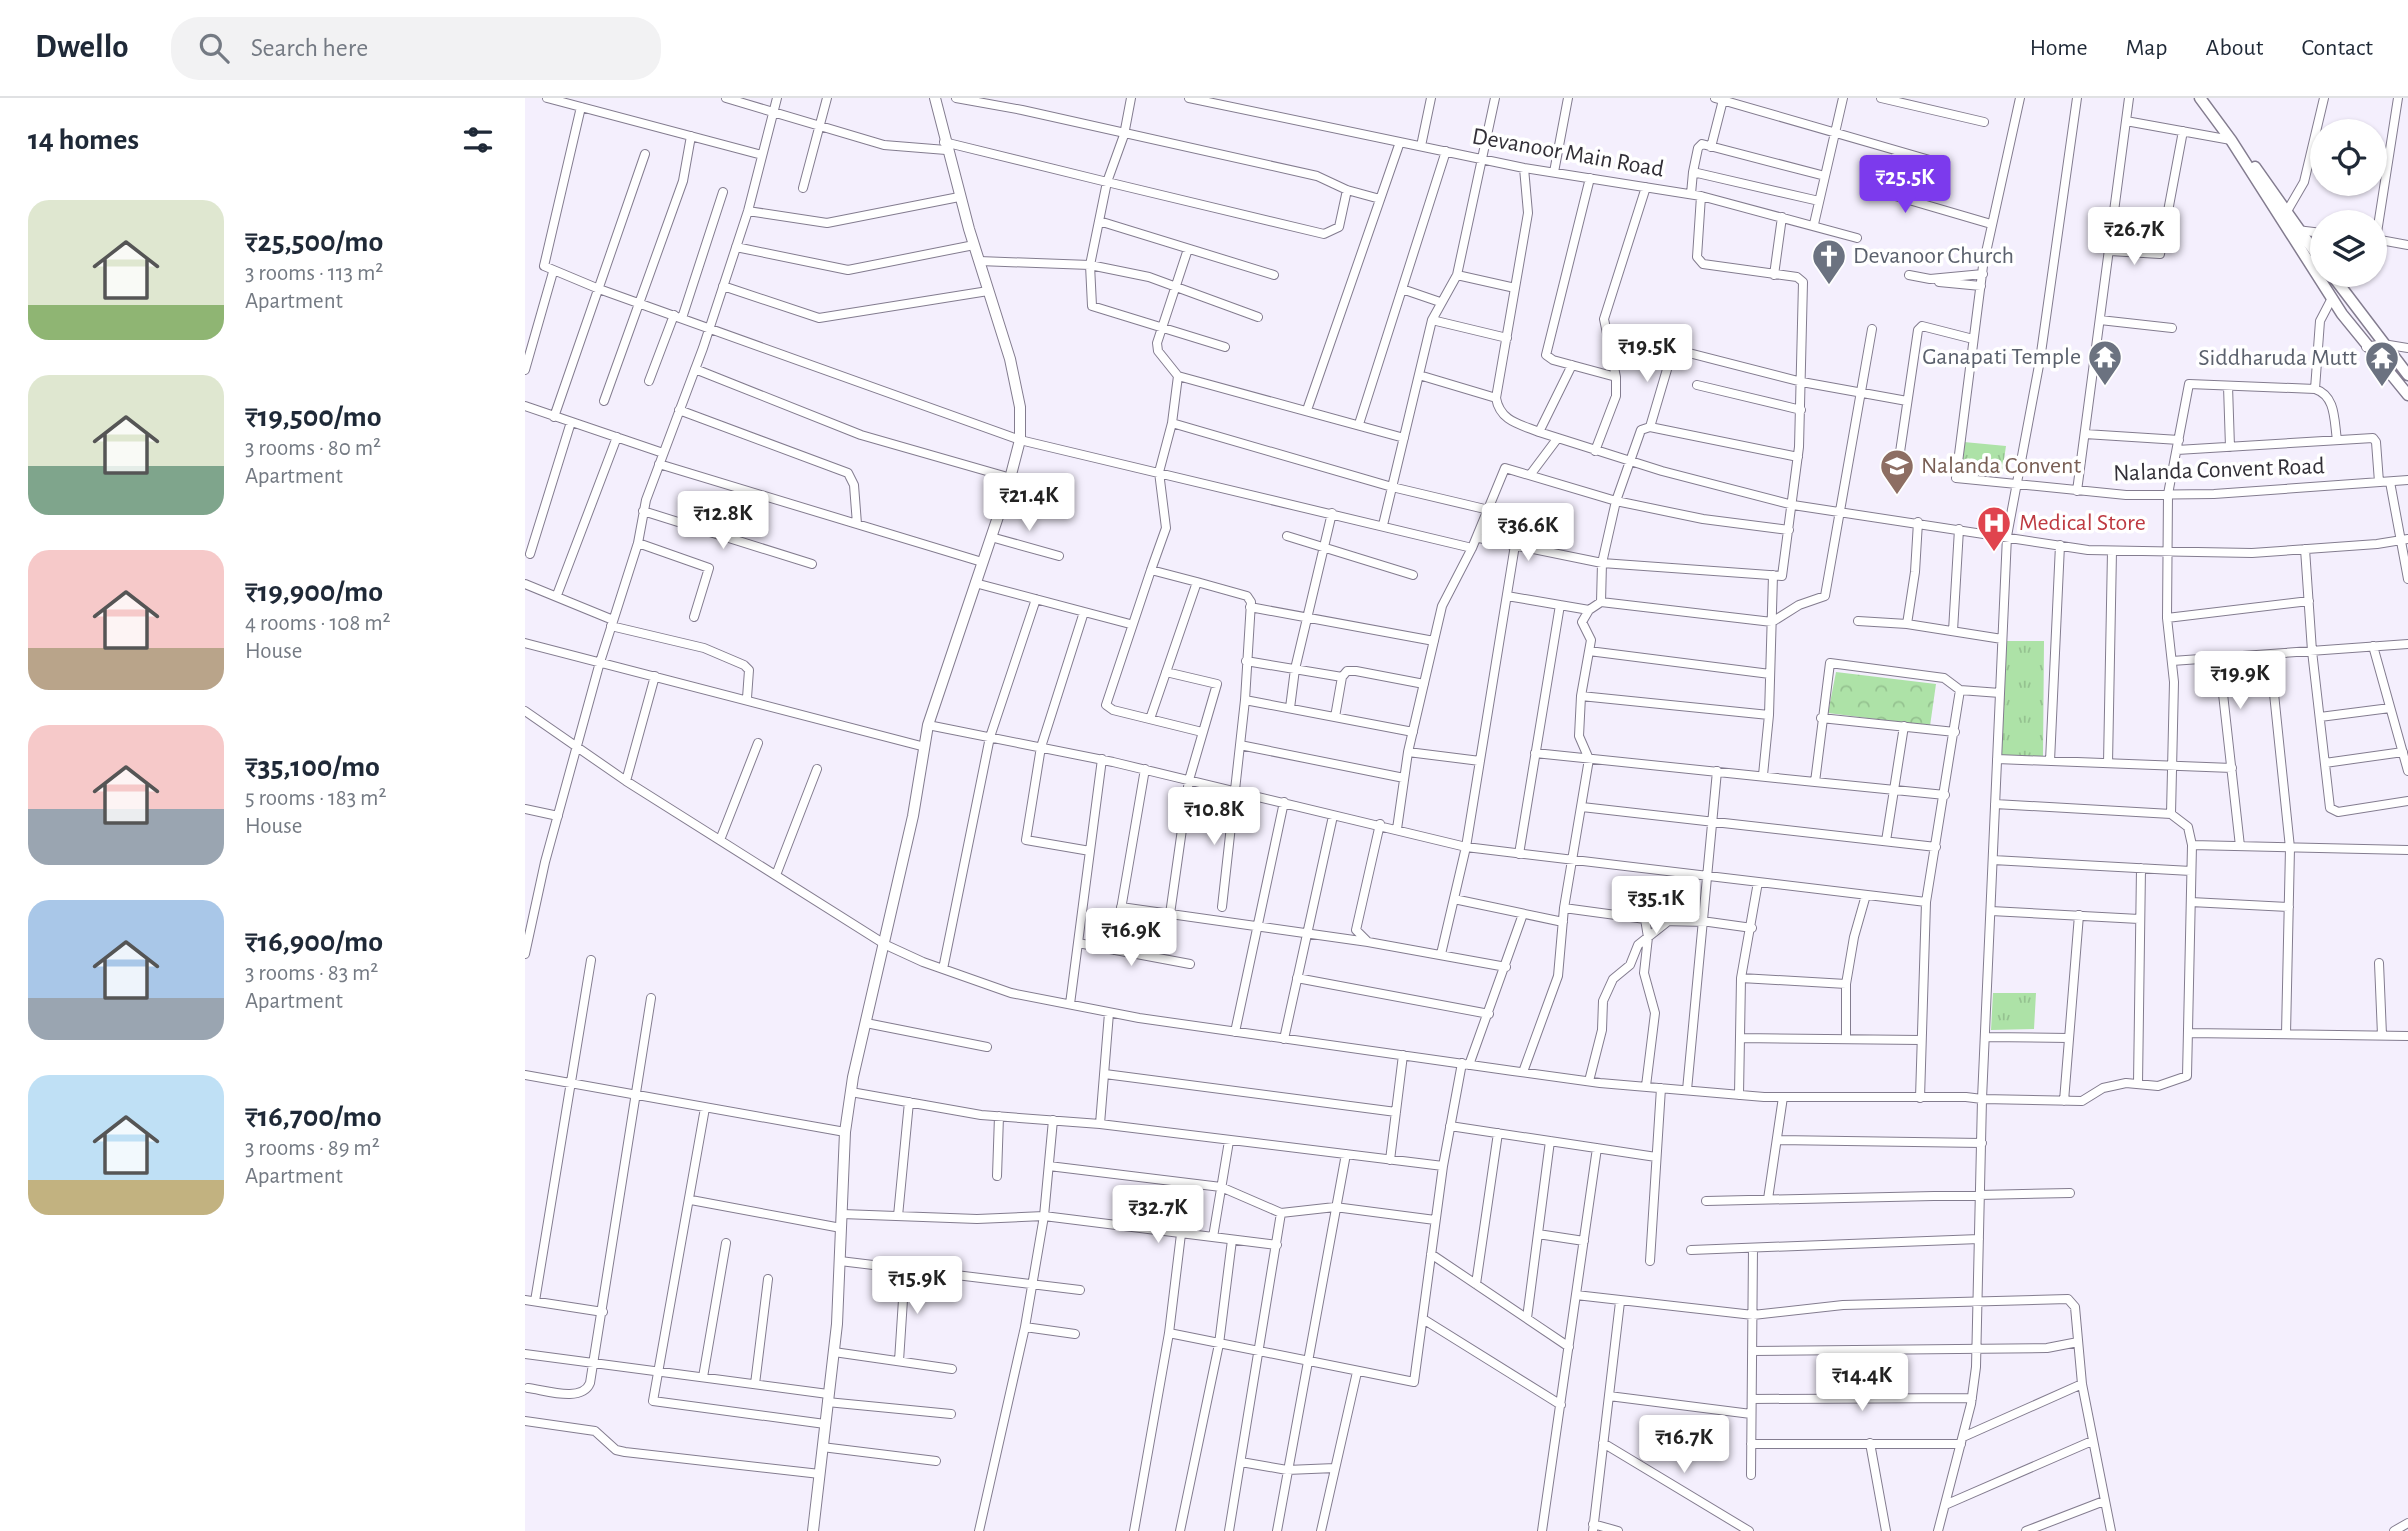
<!DOCTYPE html>
<html lang="en">
<head>
<meta charset="utf-8">
<style>
  :root { --surface:#fff; --page:#f2f2f3; --text:#1f2937; --muted:#747a83; --line:#e0e1e3; --accent:#7c3aed }
  body { margin:0; font-family:"Alegreya Sans",sans-serif; background:var(--page); color:var(--text); height:100vh; display:flex; flex-direction:column; font-size:26px; white-space:nowrap }
  * { box-sizing:border-box; margin:0 }
  p { font-size:23px; color:var(--muted) }
  .icon { flex:none; width:38px; height:38px; fill:none; stroke:currentColor; stroke-width:2; stroke-linecap:round; stroke-linejoin:round }
  .map { position:relative; flex:1; overflow:hidden }
  .side { display:flex; flex-direction:column; background:var(--surface); width:525px }
  .side>* { flex:none }
  .controls { position:absolute; left:1785px; top:21px; display:grid; gap:14px }
  .controls a { display:grid; place-items:center; width:77px; height:77px; border-radius:50%; background:var(--surface); box-shadow:0 2px 5px #0004; font-size:35px }
  .price { position:absolute; translate:-50% -60px; padding:0 16px; border-radius:7px; background:#fff; color:#222; font-size:23px; line-height:46px; filter:drop-shadow(0 2px 4px #0008) }
  .price::after { content:''; position:absolute; left:50%; top:42px; width:21px; height:16px; margin-left:-10px; background:inherit; clip-path:polygon(0 0,100% 0,50% 100%) }
  .price.current { background:var(--accent); color:#fff }
  ul { padding:0; list-style:none }
  li { display:flex; align-items:center; gap:21px; height:175px; padding:0 28px }
  li span { display:grid; place-items:center; flex:none; width:196px; height:140px; border-radius:21px; color:#555 }
  li>.icon { margin-inline-start:auto }
  span .icon { width:84px; height:84px; fill:#fffc; stroke-width:1 }
  li b { font-size:30px }
  h2 { display:flex; justify-content:space-between; align-items:center; height:84px; padding:0 28px; font-size:30px }
  header { display:flex; align-items:center; gap:42px; box-sizing:border-box; height:98px; padding:0 35px; background:var(--surface); border-bottom:2px solid var(--line) }
  header strong { font-size:33px }
  nav { display:flex; gap:38px; margin-inline-start:auto; font-size:24px }
  .search { width:490px; height:63px; background:var(--page); display:flex; align-items:center; gap:18px; box-sizing:border-box; padding:0 24px; border-radius:28px; color:var(--muted); font-size:26px }
  main { display:flex; flex:1; min-height:0 }
  .map>svg:first-child { display:block }
</style>
</head>
<body>
<header>
<strong>Dwello</strong>
<div class="search"><svg class="icon" aria-label="search" viewBox="0 0 24 24"><circle cx="10" cy="10" r="6"/><path d="M15 15l6 6"/></svg>Search here</div>
<nav><a>Home</a><a>Map</a><a>About</a><a>Contact</a></nav>
</header>
<main>
<section class="side">
<h2>14 homes<svg class="icon" aria-label="filters" viewBox="0 0 24 24"><path d="M4 7h16M4 17h16"/><circle cx="9" cy="7" r="2"/><circle cx="15" cy="17" r="2"/></svg></h2>
<ul>
<li><span style="background:linear-gradient(#dfe7d0 75%,#8fb573 0)"><svg class="icon" aria-label="home" viewBox="0 0 24 24"><path d="M3 11l9-7 9 7M6 9v11h12V9"/></svg></span><div><b>₹25,500/mo</b><p>3 rooms · 113 m²</p><p>Apartment</p></div></li>
<li><span style="background:linear-gradient(#dfe7d0 65%,#7fa58c 0)"><svg class="icon" aria-label="home" viewBox="0 0 24 24"><path d="M3 11l9-7 9 7M6 9v11h12V9"/></svg></span><div><b>₹19,500/mo</b><p>3 rooms · 80 m²</p><p>Apartment</p></div></li>
<li><span style="background:linear-gradient(#f6c9c9 70%,#b9a48a 0)"><svg class="icon" aria-label="home" viewBox="0 0 24 24"><path d="M3 11l9-7 9 7M6 9v11h12V9"/></svg></span><div><b>₹19,900/mo</b><p>4 rooms · 108 m²</p><p>House</p></div></li>
<li><span style="background:linear-gradient(#f6c9c9 60%,#9aa5b1 0)"><svg class="icon" aria-label="home" viewBox="0 0 24 24"><path d="M3 11l9-7 9 7M6 9v11h12V9"/></svg></span><div><b>₹35,100/mo</b><p>5 rooms · 183 m²</p><p>House</p></div></li>
<li><span style="background:linear-gradient(#a9c7e8 70%,#9aa5b1 0)"><svg class="icon" aria-label="home" viewBox="0 0 24 24"><path d="M3 11l9-7 9 7M6 9v11h12V9"/></svg></span><div><b>₹16,900/mo</b><p>3 rooms · 83 m²</p><p>Apartment</p></div></li>
<li><span style="background:linear-gradient(#bfe0f5 75%,#c2b280 0)"><svg class="icon" aria-label="home" viewBox="0 0 24 24"><path d="M3 11l9-7 9 7M6 9v11h12V9"/></svg></span><div><b>₹16,700/mo</b><p>3 rooms · 89 m²</p><p>Apartment</p></div></li>
</ul>
</section>
<div class="map">
<svg width="1883" height="1433" viewBox="0 0 1883 1433">
  <defs>
    <pattern id="forest-crowns" width="20" height="18" patternUnits="userSpaceOnUse" patternTransform="scale(1.75)"><rect width="20" height="18" fill="#ade2a7"/><path d="M2 6a3 3 0 1 1 6 0M12 15a3 3 0 1 1 6 0" fill="none" stroke="#95c290"/></pattern>
    <pattern id="park-tufts" width="24" height="20" patternUnits="userSpaceOnUse" patternTransform="scale(1.75)"><rect width="24" height="20" fill="#ade2a7"/><path d="M3 7l-1-3M5 7V3M7 7l1-3M15 17l-1-3M17 17v-4M19 17l1-3" fill="none" stroke="#95c290"/></pattern>
  </defs>
  <rect width="100%" height="100%" fill="#f4effd"/>
  <!-- forest -->
  <path fill="url(#forest-crowns)" d="M1311 574 1411 586 1405 628 1303 615Z"/>
  <!-- park -->
  <path fill="url(#park-tufts)" d="M1439 344 1481 348 1477 375 1434 371Z
    M1477 543H1519L1518 659H1477Z
    M1468 895H1511L1509 931 1466 932Z"/>
  <g fill="none" stroke-linecap="round" stroke-linejoin="round">
    <!-- minor casing -->
    <g stroke="#837c8f" stroke-width="10">
      <path id="minor" d="M22 0 237 57
        M201 0 359 47 421 52
        M431 0 497 12 792 78 822 92 855 101
        M664 0 999 70 1176 98 1332 140
        M1190 0 1408 63
        M1356 0 1459 24
        M1495 0 1458 168 1431 380 1601 397 1689 396 1883 382
        M56 9 19 168 74 191 495 342 947 450 980 370 1091 403 1116 332 1125 329 1273 359
        M1601 23 1706 42
        M419 44 582 84 599 37 606 0
        M896 48 906 0
        M1186 49 1198 2
        M1372 53 1365 85 1367 97 1466 126
        M999 70 1003 115 971 300C975 323 994 326 1014 334
        M1029 74 1043 0
        M1168 74 1173 50 1177 46 1300 78
        M1065 80 1021 257 1028 262 1091 279 1079 221 1121 89
        M278 90 302 0
        M1166 96 1168 74 1294 103
        M223 113 302 125 434 99
        M1761 115 1779 84 1799 0
        M574 123 749 177
        M1289 126 1318 0
        M1772 132 1797 135
        M1850 141 1883 147
        M1851 141 1873 0
        M211 149 323 172 449 147
        M1585 153 1635 156 1658 33
        M454 163 565 167 624 179 733 219
        M932 177 990 190
        M1249 177 1257 119
        M1384 177 1405 181 1458 176
        M1414 184 1456 188
        M198 188 294 220 463 193
        M877 191 915 204
        M157 220 198 94
        M907 222 982 240
        M1575 222 1647 230
        M1082 234 1277 284 1382 303
        M700 249 567 208 565 167 582 84 799 136 814 129 822 92
        M1841 249 1858 246 1883 250
        M1047 267 1014 334 1137 373 1268 407 1563 452 1727 455 1852 446 1883 441
        M170 271 336 337 486 380
        M0 272 28 174
        M894 277 971 300
        M653 278 879 340
        M124 283 149 217
        M1172 287 1276 312
        M1703 288 1705 349
        M1790 291 1795 223 1807 200
        M79 303 158 83 166 38
        M0 308 138 355
        M154 312 323 375 329 387 332 426
        M782 312 875 44
        M29 319 120 56
        M647 325 867 389 964 412
        M834 326 921 53
        M1125 329 1148 251
        M1560 336 1654 342
        M1652 352 1848 340 1851 344 1854 384
        M1070 353 1091 298V279
        M1375 354 1393 232 1397 228 1448 241
        M134 366 457 464
        M1005 377 1032 341
        M1865 384 1883 481
        M1552 393 1604 0
        M118 413 287 466
        M858 427 907 222 932 177 970 0
        M762 438 888 477
        M466 439 534 458
        M954 440 1077 465 1257 478 1274 349 1278 184 1272 179 1178 166 1172 159 1176 98
        M113 445 184 470 169 519
        M1780 451 1787 553 1805 710 1813 714 1883 703
        M5 456 46 324
        M626 472 641 430 634 374 647 325 653 278 633 253 632 245 663 151
        M672 484 722 498 726 504 720 602 697 809
        M450 485 605 526
        M0 486 88 522
        M32 497 92 339
        M982 498 1064 512
        M1076 504 1077 465 1091 403 1178 421 1264 432
        M725 509 909 543
        M559 514 516 649 501 742 565 753
        M1642 520 1784 503
        M1333 523 1382 526 1477 541
        M1382 526 1390 474 1393 424
        M86 528 179 550 219 567 224 572 222 600
        M1428 533 1434 431
        M0 545 400 649
        M1848 548 1883 673
        M1064 553 1245 576
        M1745 557 1765 750 1761 936
        M1694 560 1715 748
        M721 563 817 579 822 573H831L899 586
        M1647 563 1883 546
        M641 574 692 586 664 682 645 816
        M1056 598 1244 617 1238 677
        M720 602 888 634
        M765 610 770 571 807 415
        M0 613 101 683 361 847 398 864 486 895 614 920 988 973 1075 985 1239 999H1441L1457 1001 1451 1269 1446 1306 1413 1433
        M1244 617 1248 477
        M810 619 817 579
        M1795 619 1865 610
        M1296 620 1430 634
        M625 621 672 484 626 472 581 607 588 612 677 634
        M403 627 588 664 941 749 1401 804
        M715 647 879 680
        M883 654 955 663
        M1010 655 1290 684 1305 565 1419 580 1435 592 1475 595
        M1472 661 1707 670
        M1525 663 1535 447
        M1583 665 1587 453
        M1800 665 1878 654
        M101 683 130 578
        M1290 684 1420 697
        M1470 706 1646 716 1663 729 1667 747 1662 978 1633 988 1601 985 1578 990 1557 1003 1457 1001 1482 438 1515 262 1552 0
        M1057 709 1411 749
        M0 711 33 718
        M1646 716 1649 584 1642 520 1643 396 1664 286 1790 291C1811 298 1809 322 1812 342
        M855 726 831 832 843 844 981 869
        M872 731 883 654 917 508 947 450
        M195 742 233 645
        M1361 743 1379 628
        M1667 747 1883 752
        M994 756 1035 507
        M1468 762 1666 773
        M251 777 292 671
        M929 801 1038 824
        M1666 804 1764 809
        M596 809 843 844
        M1039 810 1135 823 1184 824 1227 830
        M1466 813 1614 821
        M1120 821 1123 839 1119 875 1130 915 1121 988
        M553 845 665 866
        M589 852 620 671
        M0 856 20 764 75 564 113 445 121 402 178 250 223 113 252 0
        M916 856 941 749 990 447
        M1854 865 1857 937
        M418 871 465 639 511 501
        M772 880 964 916
        M1216 880 1321 886
        M545 906 577 661
        M341 925 462 949
        M710 934 759 704
        M1663 935 1883 938
        M1460 939 1544 940
        M1215 940 1396 942
        M759 941 808 718
        M1321 941V886L1329 839 1341 797
        M944 967 998 816
        M998 974 1033 878 1039 810 1064 661 1054 638 1056 598 1066 542 1057 524 1064 512 1076 504 1247 524 1274 507 1300 498 1347 231
        M580 976 871 1014
        M0 977 320 1034
        M1064 983 1077 932 1078 903 1088 881 1105 867 1113 847 1142 824
        M1613 986 1616 770
        M1162 992 1192 673
        M326 994 456 1017 575 1026 918 1068
        M1214 997 1216 880 1233 784
        M1395 1000 1401 804 1435 592
        M1539 1003 1554 817
        M180 1010 128 1303 300 1326
        M575 1026 584 915
        M925 1028 1131 1059
        M1252 1042 1457 1045
        M865 1062 878 957
        M524 1068 696 1089 756 1115 810 1109 910 1122
        M472 1078 474 1018
        M1243 1101 1258 999
        M166 1102 316 1130
        M1181 1103 1545 1095
        M317 1116 452 1121 519 1118 752 1147
        M373 1118 384 1004
        M1013 1136 1059 1143
        M688 1139 704 1043
        M1166 1152 1454 1141
        M906 1156 1044 1249
        M315 1163 555 1192
        M1125 1163 1136 990
        M951 1186 973 1035
        M1051 1197 1228 1217 1318 1207 1543 1201 1550 1209 1557 1286 1586 1433
        M0 1202 78 1214
        M10 1203 66 862
        M1002 1220 1025 1043
        M898 1221 1036 1307
        M500 1229 550 1236
        M644 1235 889 1284 918 1068 937 965
        M1227 1253 1522 1250 1553 1244
        M309 1254 427 1271
        M0 1256 303 1296
        M374 1263 380 1171
        M178 1279 201 1145
        M230 1286 243 1181
        M3 1290C20 1292 57 1305 65 1285L126 900
        M1084 1298 1226 1316
        M1227 1301 1447 1300
        M302 1304 426 1316
        M0 1323 70 1333 91 1352 100 1354 295 1376
        M1438 1339 1557 1286
        M1078 1345 1224 1433
        M1345 1345 1361 1433
        M1226 1346H1436
        M297 1349 411 1363
        M716 1364 762 1372 810 1370
        M1226 1377 1228 1150
        M1420 1407 1567 1343
        M1068 1426 1093 1433
        M454 1433 500 1229 519 1118 528 1022
        M609 1433 644 1235 656 1136
        M655 1433 694 1246 707 1142
        M704 1433 756 1115
        M752 1433 821 1056
        M796 1433 832 1274
        M1017 1433 1072 1050
        M1068 1433 1095 1204
        M1501 1433 1579 1403
        M1869 1433 1883 1425"/>
    </g>
    <!-- tertiary casing -->
    <g stroke="#837c8f" stroke-width="12">
      <path id="tertiary" d="M288 1433 312 1226 320 1034 328 979 388 718 403 627 482 392 495 342V309L485 261 444 131 410 0"/>
    </g>
    <!-- secondary casing -->
    <g stroke="#837c8f" stroke-width="13">
      <path id="secondary" d="M1675 0 1706 42 1817 216 1883 297
        M1730 69 1797 164
        M1807 177 1883 277"/>
    </g>
    <!-- minor -->
    <use href="#minor" stroke="#fff" stroke-width="8"/>
    <!-- tertiary -->
    <use href="#tertiary" stroke="#fff" stroke-width="10"/>
    <!-- secondary -->
    <use href="#secondary" stroke="#fff" stroke-width="10"/>
  </g>
  <!-- icons -->
  <defs>
    <g id="church-pin" transform="scale(1.75)"><path d="M0 17L-7.5 6A9.5 9.5 0 1 1 7.5 6Z" fill="#6b7280" stroke="#fff"/><path d="M-1.2-6h2.4v3.5h3.3v2.4h-3.3V6h-2.4V-.1h-3.3v-2.4h3.3Z" fill="#fff"/></g>
    <g id="temple-pin" transform="scale(1.75)"><path d="M0 17L-7.5 6A9.5 9.5 0 1 1 7.5 6Z" fill="#6b7280" stroke="#fff"/><path d="M0-6L5-2H3V0L6.5 2.5H4V6H1.5V3h-3V6H-4V2.5H-6.5L-3 0V-2H-5Z" fill="#fff"/></g>
    <g id="school-pin" transform="scale(1.75)"><path d="M0 17L-7.5 6A9.5 9.5 0 1 1 7.5 6Z" fill="#8d6e63" stroke="#fff"/><path d="M0-5L7-2L0 1L-7-2ZM-4 1L0 2.5L4 1V4Q0 6-4 4Z" fill="#fff"/></g>
    <g id="hospital-pin" transform="scale(1.75)"><path d="M0 17L-7.5 6A9.5 9.5 0 1 1 7.5 6Z" fill="#e0444e" stroke="#fff"/><path d="M-5-5h3v3.5h4V-5h3V5h-3V1.5h-4V5h-3Z" fill="#fff"/></g>
  </defs>
  <g fill-rule="evenodd">
    <use href="#church-pin" x="1304" y="158"/>
    <use href="#temple-pin" x="1580" y="259"/>
    <use href="#temple-pin" x="1857" y="260"/>
    <use href="#school-pin" x="1372" y="368"/>
    <use href="#hospital-pin" x="1469" y="425"/>
  </g>
  <g text-anchor="middle" dominant-baseline="central" stroke-width="7" stroke-linejoin="round" paint-order="stroke">
    <!-- street labels -->
    <g font-size="24" fill="#322f37" stroke="#fff">
      <text transform="translate(1043 55) rotate(10)">Devanoor Main Road</text>
      <text transform="translate(1694 372) rotate(-2)">Nalanda Convent Road</text>
    </g>
    <!-- worship labels -->
    <g font-size="24" fill="#5b616d" stroke="#fff" text-anchor="end">
      <text x="1328" y="158" text-anchor="start">Devanoor Church</text>
      <text x="1556" y="259">Ganapati Temple</text>
      <text x="1832" y="260">Siddharuda Mutt</text>
    </g>
    <!-- education labels -->
    <g font-size="24" fill="#785e54" stroke="#fff" text-anchor="start">
      <text x="1396" y="368">Nalanda Convent</text>
    </g>
    <!-- health labels -->
    <g font-size="24" fill="#be3a42" stroke="#fff" text-anchor="start">
      <text x="1494" y="425">Medical Store</text>
    </g>
  </g>
</svg>
<div class="controls">
<a><svg class="icon" aria-label="locate" viewBox="0 0 24 24"><circle cx="12" cy="12" r="6"/><path d="M12 2v4M12 18v4M2 12h4M18 12h4"/></svg></a>
<a><svg class="icon" aria-label="layers" viewBox="0 0 24 24"><path d="M12 4l9 5-9 5-9-5zM3 14l9 5 9-5"/></svg></a>
</div>
<b class="price current" style="left:1380px;top:117px">₹25.5K</b>
<b class="price" style="left:1609px;top:169px">₹26.7K</b>
<b class="price" style="left:1122px;top:286px">₹19.5K</b>
<b class="price" style="left:504px;top:435px">₹21.4K</b>
<b class="price" style="left:198px;top:453px">₹12.8K</b>
<b class="price" style="left:1003px;top:465px">₹36.6K</b>
<b class="price" style="left:1715px;top:613px">₹19.9K</b>
<b class="price" style="left:689px;top:749px">₹10.8K</b>
<b class="price" style="left:1131px;top:838px">₹35.1K</b>
<b class="price" style="left:606px;top:870px">₹16.9K</b>
<b class="price" style="left:633px;top:1147px">₹32.7K</b>
<b class="price" style="left:392px;top:1218px">₹15.9K</b>
<b class="price" style="left:1337px;top:1315px">₹14.4K</b>
<b class="price" style="left:1159px;top:1377px">₹16.7K</b>
</div>
</main>
</body>
</html>
